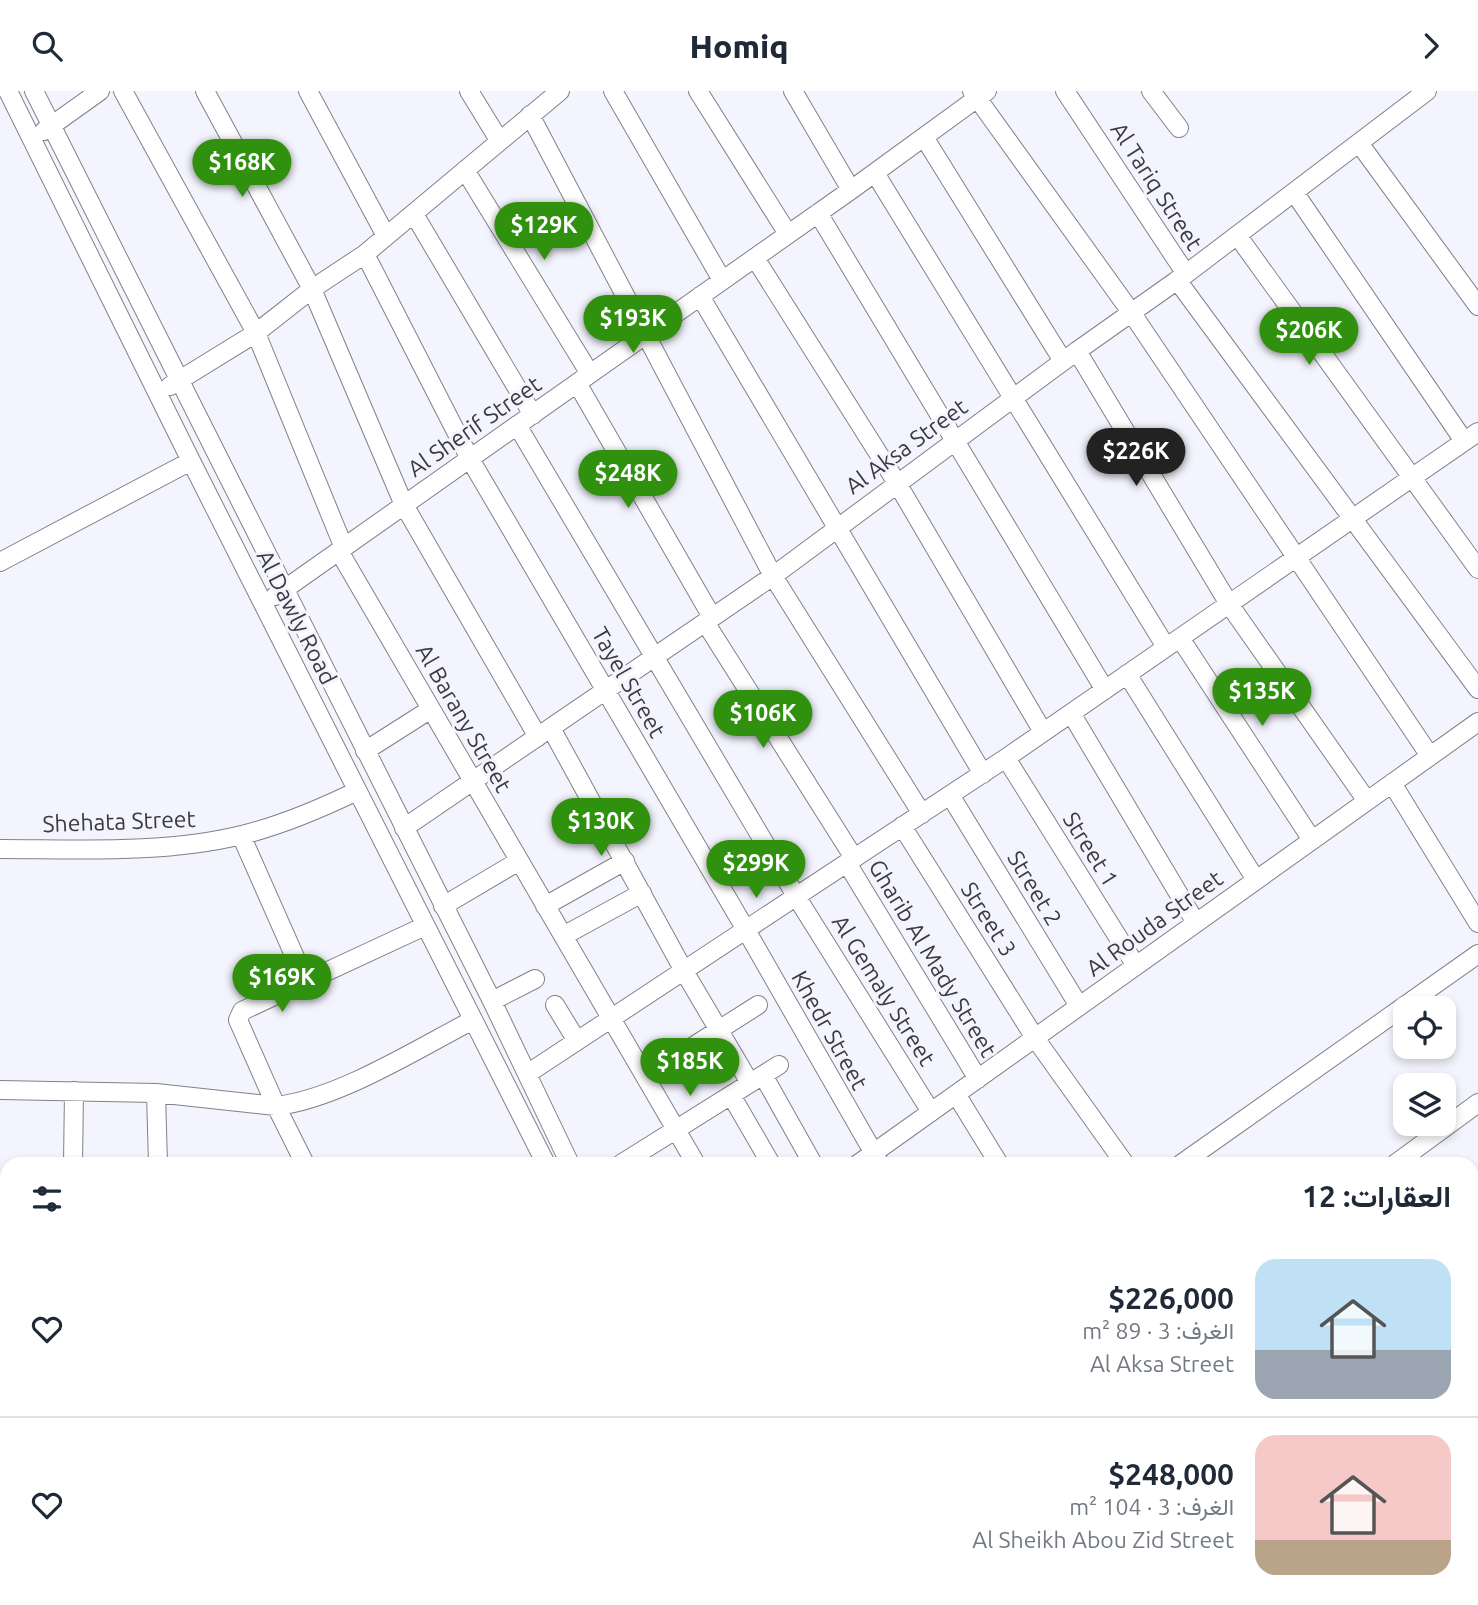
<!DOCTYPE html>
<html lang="ar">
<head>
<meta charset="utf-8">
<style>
  :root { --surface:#fff; --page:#f2f2f3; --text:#1f2937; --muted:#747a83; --line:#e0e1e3; --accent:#2f910e }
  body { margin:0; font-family:Ubuntu,Vazirmatn,sans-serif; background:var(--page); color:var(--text); direction:rtl; height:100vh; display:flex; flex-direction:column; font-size:26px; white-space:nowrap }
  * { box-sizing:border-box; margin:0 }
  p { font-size:23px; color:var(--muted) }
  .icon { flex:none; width:38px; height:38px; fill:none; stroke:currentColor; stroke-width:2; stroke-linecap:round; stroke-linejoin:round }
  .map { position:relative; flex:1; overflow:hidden; direction:ltr }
  .details { position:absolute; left:0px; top:1066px; width:1479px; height:450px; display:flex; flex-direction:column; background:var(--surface); border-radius:21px 21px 0 0; box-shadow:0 4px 10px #0003; direction:rtl }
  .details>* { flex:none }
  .controls { position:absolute; left:1393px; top:905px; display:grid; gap:14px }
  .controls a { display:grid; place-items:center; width:63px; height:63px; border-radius:14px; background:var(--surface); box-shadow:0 4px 10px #0003; font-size:35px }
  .price { position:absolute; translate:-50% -60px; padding:0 16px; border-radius:24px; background:var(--accent); color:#fff; font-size:23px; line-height:46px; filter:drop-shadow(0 2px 4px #0008) }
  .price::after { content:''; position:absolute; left:50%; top:42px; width:21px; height:16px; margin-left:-10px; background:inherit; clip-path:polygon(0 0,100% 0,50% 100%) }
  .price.active { background:#222; color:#fff }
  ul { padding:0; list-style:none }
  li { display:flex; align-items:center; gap:21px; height:175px; padding:0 28px }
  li+li { border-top:2px solid var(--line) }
  li span { display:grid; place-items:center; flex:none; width:196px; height:140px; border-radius:21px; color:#555 }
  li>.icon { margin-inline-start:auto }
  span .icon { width:84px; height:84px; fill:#fffc; stroke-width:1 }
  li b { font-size:30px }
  h2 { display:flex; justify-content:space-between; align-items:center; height:84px; padding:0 28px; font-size:30px }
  header { display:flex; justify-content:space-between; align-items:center; height:91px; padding:0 28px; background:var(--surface); font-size:32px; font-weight:800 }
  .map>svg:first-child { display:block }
</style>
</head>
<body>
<header><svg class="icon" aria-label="forward" viewBox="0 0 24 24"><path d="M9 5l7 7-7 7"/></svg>Homiq<svg class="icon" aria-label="search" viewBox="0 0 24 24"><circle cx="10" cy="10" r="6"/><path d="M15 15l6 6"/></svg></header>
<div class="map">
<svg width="1478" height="1514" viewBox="0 0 1478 1514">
  <rect width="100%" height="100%" fill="#f3f4fd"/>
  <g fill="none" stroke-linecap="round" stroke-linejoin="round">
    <!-- minor casing -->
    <g stroke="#80818b" stroke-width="20">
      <path id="minor" d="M8 0 191 370 546 1073
        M34 0 492 910 570 1073
        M123 0 256 242 344 457
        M205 0 312 198 404 414 538 646
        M308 0 386 145
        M469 0 499 49
        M613 0 722 189
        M698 0 788 143
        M793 0 851 99
        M972 0 1131 221 1430 665
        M1065 0 1186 183
        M1151 0 1179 37
        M530 24 773 485 922 723
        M44 40 100 0
        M924 46 1063 270
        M1359 52 1478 215
        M465 79 590 283
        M875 82 1166 556
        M1294 101 1464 350
        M818 122 1105 599
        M414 123 533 324
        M1237 144 1478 478
        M365 163 470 368 746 839 880 1073
        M755 167 897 392 1043 641
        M1177 189 1478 598
        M700 205 983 683
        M1077 260 1229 513 1367 710
        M577 292 712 526
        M170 295 256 242 312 198 365 163 560 0
        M517 334 796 805 931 1021
        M339 460 696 1073
        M0 471 191 370
        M275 505 851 99 987 0
        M705 531 854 767
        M1180 547 1312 749
        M1127 583 1256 789
        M1071 622 1196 832
        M551 637 684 880 750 992
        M365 660 431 618
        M1006 667 1136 875
        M1392 692 1478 832
        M950 704 1079 915
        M605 733 623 724
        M902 735 1035 947 1125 1073
        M404 737 773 485 1077 260 1186 183 1427 0
        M241 744 306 891
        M0 758C80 758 163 763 242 744 282 734 320 718 357 700
        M847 772 978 988
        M443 815 519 770
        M545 815 625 770
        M563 845 642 802
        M492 910 535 888
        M555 914 577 950
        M681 963 758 914
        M527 983 1006 667 1478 341
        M763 984 813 1073
        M0 999 156 1002 276 1015C338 1008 417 958 473 929
        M156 1002 158 1073
        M956 1003 999 1073
        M731 1004 771 1073
        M73 1073 74 1000
        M305 1073 276 1015 238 929 242 920 425 835
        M621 1073 779 974
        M858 1073 1478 631
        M1181 1073 1478 863
        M1395 1073 1478 1012
        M0 1253H7
        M1472 1282 1478 1297
        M1472 1432 1478 1431
        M0 1436 7 1438
        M283 1508 307 1514
        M519 1508 522 1514
        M764 1508 767 1514
        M805 1508 809 1514
        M960 1508 963 1512 972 1508
        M1030 1508 1033 1514
        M1195 1508 1199 1514
        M1294 1508 1297 1514
        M1365 1508 1368 1514
        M1437 1508 1440 1514
        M0 1514H2
        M89 1514 91 1508
        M419 1514 421 1508
        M552 1514 564 1508
        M1142 1514 1149 1508"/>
    </g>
    <!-- minor -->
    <use href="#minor" stroke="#fff" stroke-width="18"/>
  </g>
  <g text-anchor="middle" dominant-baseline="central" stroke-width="6" stroke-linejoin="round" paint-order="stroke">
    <!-- street labels -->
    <g font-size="23" fill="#3a3a3f" stroke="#f3f4fd">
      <text transform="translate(1157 95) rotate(57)">Al Tariq Street</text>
      <text transform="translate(474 335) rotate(-35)">Al Sherif Street</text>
      <text transform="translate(906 355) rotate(-36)">Al Aksa Street</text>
      <text transform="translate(297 526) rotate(63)">Al Dawly Road</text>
      <text transform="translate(629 591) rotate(60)">Tayel Street</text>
      <text transform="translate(464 627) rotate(60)">Al Barany Street</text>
      <text transform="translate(119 730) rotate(-2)">Shehata Street</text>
      <text transform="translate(1091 758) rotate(58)">Street 1</text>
      <text transform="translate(1035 797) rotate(59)">Street 2</text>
      <text transform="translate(989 828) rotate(58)">Street 3</text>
      <text transform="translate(1154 832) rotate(-36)">Al Rouda Street</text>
      <text transform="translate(933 867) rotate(59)">Gharib Al Mady Street</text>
      <text transform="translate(884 899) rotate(58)">Al Gemaly Street</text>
      <text transform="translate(830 939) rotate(61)">Khedr Street</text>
    </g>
  </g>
</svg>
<div class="controls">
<a><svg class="icon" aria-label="locate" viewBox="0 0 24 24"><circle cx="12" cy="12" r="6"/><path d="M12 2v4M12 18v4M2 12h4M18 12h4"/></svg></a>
<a><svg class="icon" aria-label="layers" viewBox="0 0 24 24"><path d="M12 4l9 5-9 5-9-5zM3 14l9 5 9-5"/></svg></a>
</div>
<b class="price" style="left:242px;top:108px">$168K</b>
<b class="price" style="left:544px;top:171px">$129K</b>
<b class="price" style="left:633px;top:264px">$193K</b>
<b class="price" style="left:1309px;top:276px">$206K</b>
<b class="price active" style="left:1136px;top:397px">$226K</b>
<b class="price" style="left:628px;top:419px">$248K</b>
<b class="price" style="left:1262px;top:637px">$135K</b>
<b class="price" style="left:763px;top:659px">$106K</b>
<b class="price" style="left:601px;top:767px">$130K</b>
<b class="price" style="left:756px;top:809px">$299K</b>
<b class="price" style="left:282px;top:923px">$169K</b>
<b class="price" style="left:690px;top:1007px">$185K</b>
<section class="details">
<h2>العقارات: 12<svg class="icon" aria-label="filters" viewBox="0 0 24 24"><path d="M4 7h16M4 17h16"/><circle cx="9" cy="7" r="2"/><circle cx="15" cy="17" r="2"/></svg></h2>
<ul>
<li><span style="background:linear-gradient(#bfe0f5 65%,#9aa5b1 0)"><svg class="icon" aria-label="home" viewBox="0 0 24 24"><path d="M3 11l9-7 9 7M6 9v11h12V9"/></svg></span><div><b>$226,000</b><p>الغرف: 3 · 89 m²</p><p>Al Aksa Street</p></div><svg class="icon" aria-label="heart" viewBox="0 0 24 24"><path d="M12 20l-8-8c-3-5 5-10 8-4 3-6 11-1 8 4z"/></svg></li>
<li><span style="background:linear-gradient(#f6c9c9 75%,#b9a48a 0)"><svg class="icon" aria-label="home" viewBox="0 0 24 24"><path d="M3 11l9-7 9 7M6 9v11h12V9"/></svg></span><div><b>$248,000</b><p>الغرف: 3 · 104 m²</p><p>Al Sheikh Abou Zid Street</p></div><svg class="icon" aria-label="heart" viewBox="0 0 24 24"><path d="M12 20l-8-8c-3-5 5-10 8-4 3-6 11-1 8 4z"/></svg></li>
</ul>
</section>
</div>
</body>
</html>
